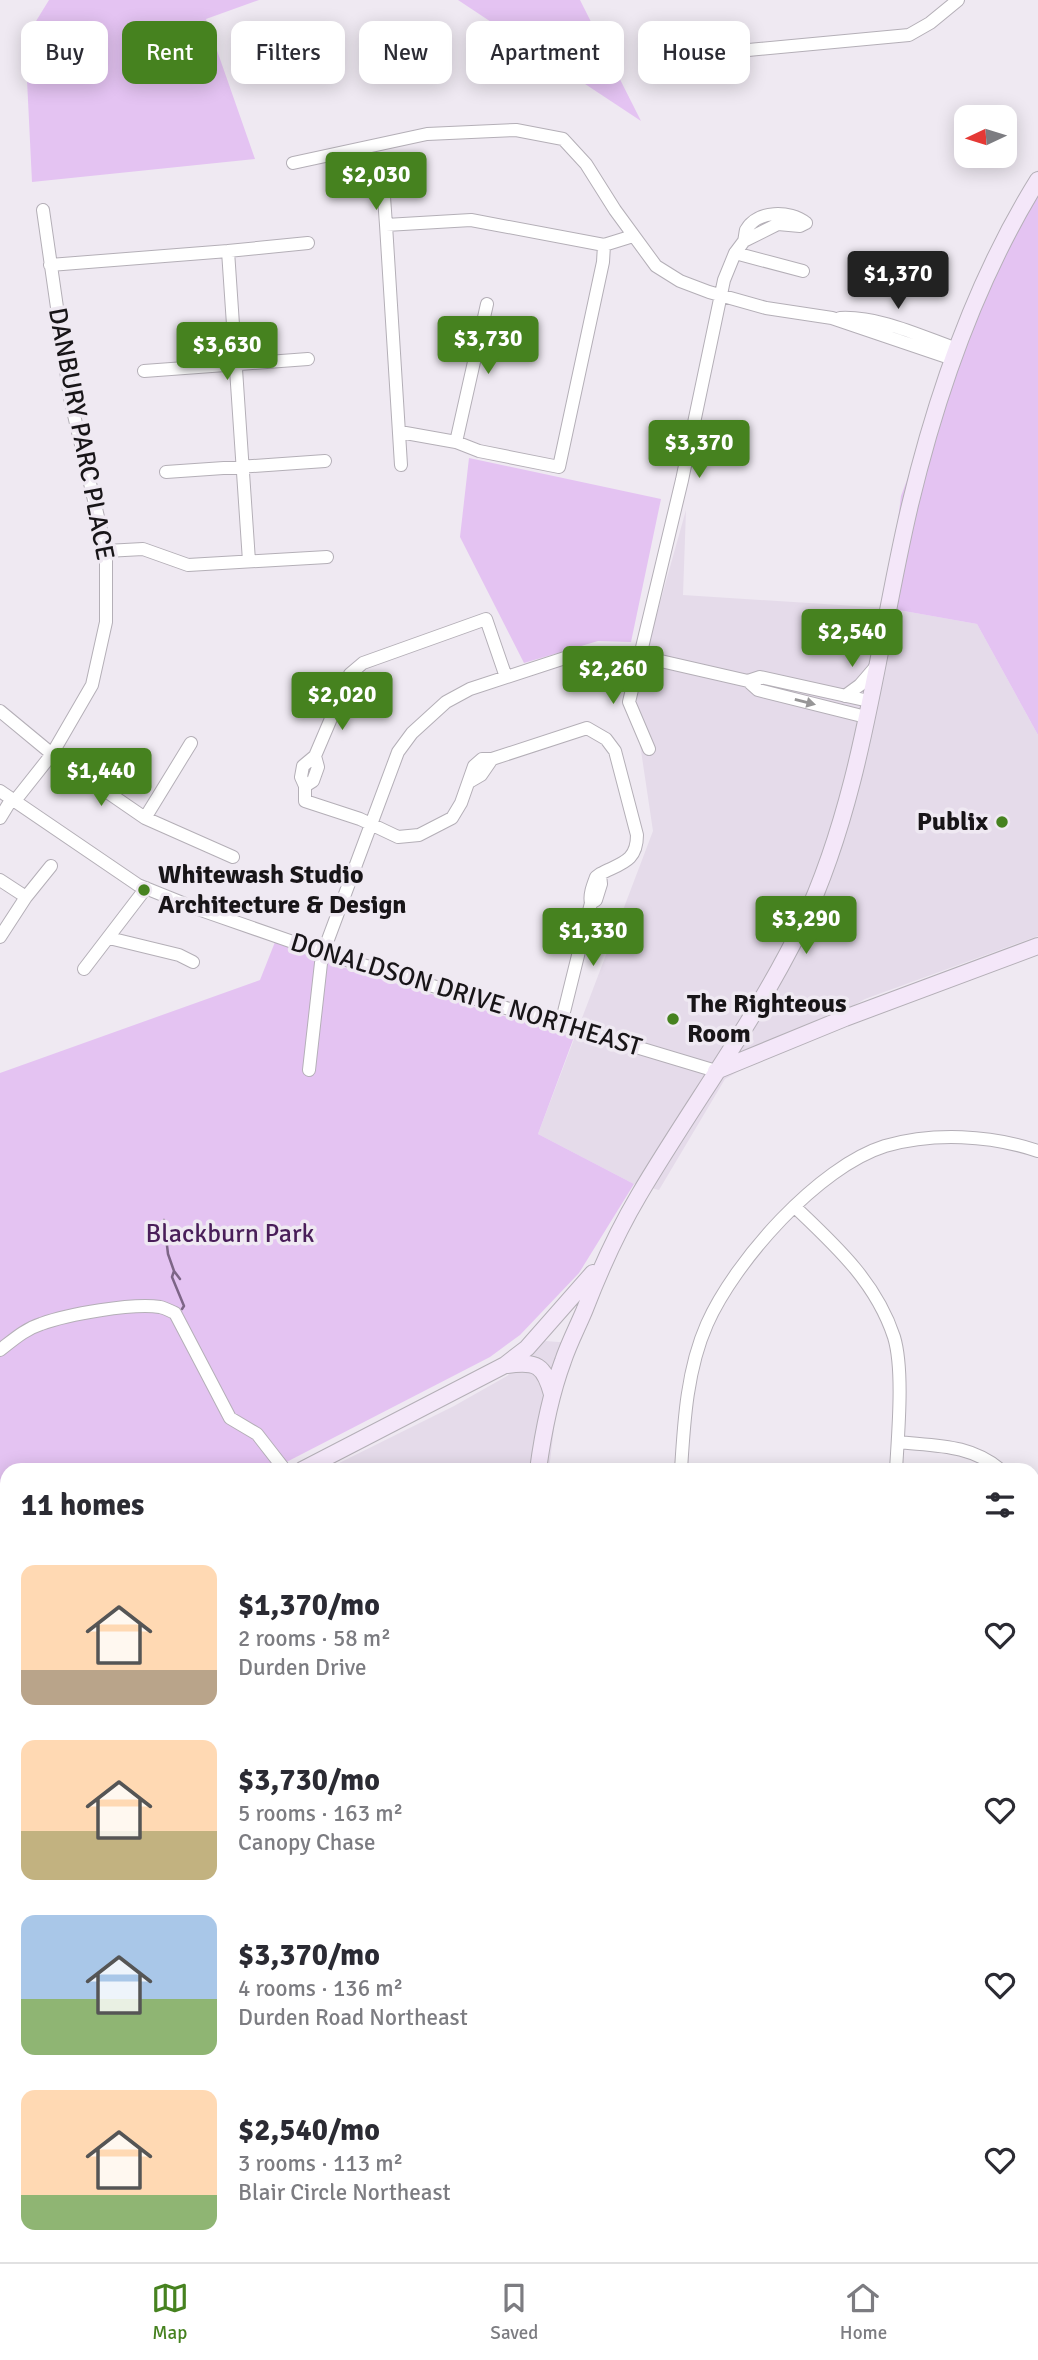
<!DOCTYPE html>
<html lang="en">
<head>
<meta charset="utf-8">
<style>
  :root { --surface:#fff; --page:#f2f2f3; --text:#2b2b33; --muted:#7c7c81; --line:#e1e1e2; --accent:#46821f }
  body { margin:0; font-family:Signika,sans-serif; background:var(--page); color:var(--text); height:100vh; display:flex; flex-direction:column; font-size:26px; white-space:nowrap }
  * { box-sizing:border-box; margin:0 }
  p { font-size:23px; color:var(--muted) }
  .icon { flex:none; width:38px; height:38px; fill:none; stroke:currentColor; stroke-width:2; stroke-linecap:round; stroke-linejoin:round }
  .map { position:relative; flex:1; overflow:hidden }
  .side { position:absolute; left:0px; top:1463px; width:1040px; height:800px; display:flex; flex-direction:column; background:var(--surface); border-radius:21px 21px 0 0; box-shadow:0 4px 18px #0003 }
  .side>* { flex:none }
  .guide { position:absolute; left:21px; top:21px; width:998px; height:63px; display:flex; gap:14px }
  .needle { width:46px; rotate:266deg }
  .fabs { position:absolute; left:954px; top:105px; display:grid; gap:14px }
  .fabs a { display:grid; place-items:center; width:63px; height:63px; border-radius:14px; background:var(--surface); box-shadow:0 4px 18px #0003; font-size:35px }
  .price { position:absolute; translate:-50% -60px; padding:0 16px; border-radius:7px; background:var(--accent); color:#fff; font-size:23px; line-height:46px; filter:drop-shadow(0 2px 4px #0008) }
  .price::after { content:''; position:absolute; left:50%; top:42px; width:21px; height:16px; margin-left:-10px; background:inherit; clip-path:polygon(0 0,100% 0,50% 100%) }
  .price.on { background:#222; color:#fff }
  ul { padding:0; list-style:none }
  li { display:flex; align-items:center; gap:21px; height:175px; padding:0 21px }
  li span { display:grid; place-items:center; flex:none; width:196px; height:140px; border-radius:14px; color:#555 }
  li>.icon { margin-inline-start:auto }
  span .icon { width:84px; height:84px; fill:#fffc; stroke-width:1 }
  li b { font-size:30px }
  h2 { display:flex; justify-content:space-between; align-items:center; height:84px; padding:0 21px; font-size:30px }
  .pill { padding:0 24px; border-radius:14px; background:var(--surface); box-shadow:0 4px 18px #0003; font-size:24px; line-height:63px }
  .pill.on { background:var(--accent); color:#fff }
  .menu { display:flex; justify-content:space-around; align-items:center; height:98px; border-top:2px solid var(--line); background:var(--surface); font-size:19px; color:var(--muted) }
  .menu a { display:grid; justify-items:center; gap:4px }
  .menu .on { color:var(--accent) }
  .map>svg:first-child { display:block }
</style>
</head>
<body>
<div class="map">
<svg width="1038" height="2262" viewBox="0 0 1038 2262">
  <rect width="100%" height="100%" fill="#efe9f2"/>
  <!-- built -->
  <path fill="#e5dbea" d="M686 510 683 595 887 608 977 624 1038 735V936L865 999 725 1079 659 1190 634 1184 538 1134 653 831 640 744 629 713Z
    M545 1341 572 1343 559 1387 549 1470H325L454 1406 507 1376Z"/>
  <!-- green -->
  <path fill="#e4c3f2" d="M49 0H259L206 19 255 159 32 182 25 39Z
    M458 0H580L641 121Z
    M1038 170V735L977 624 887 608 901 496 999 234Z
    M469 458 661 499 631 642 598 641 524 663 460 537Z
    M275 942 342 967 574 1037 538 1134 634 1184 579 1273 520 1335 490 1357 271 1470H7V1611L0 1616V1073L260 980Z"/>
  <!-- water -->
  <path fill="#a887b6" stroke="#7d6587" stroke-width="2" d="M13 2256H86L87 2259 84 2262H12Z"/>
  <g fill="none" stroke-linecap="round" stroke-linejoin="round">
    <!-- stream -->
    <path stroke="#7d6587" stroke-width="2.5" d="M164 1220 168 1254 174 1271 172 1277 184 1306 182 1309
      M174 1271 180 1279"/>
    <!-- street casing -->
    <g stroke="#b4afb7" stroke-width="14">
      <path id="street" d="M725 55 738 51 909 35 930 23 958 0
        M293 163 427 134 516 130 563 139 586 164 615 210 656 266 680 281 709 292 766 308 832 318 953 359
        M382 169 386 225
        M744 241C745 238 745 234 746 230 757 210 790 210 806 223
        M228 251 308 243
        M735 253 803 271
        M50 265 228 251 249 561
        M840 318C879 316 920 336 957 349
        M144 371 308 359
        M400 432 456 442 479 451 559 467 603 262 604 245
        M456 442 487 304
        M401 465 386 225 471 220 604 245 633 236
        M166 472 325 461
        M106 551 143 549 188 565 327 557
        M506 677 486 619 363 663 350 674 315 756 303 766 301 777 305 786V801L360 819 398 837 419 835 452 818 461 803 474 766 482 759H492L587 728 606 739 615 751 637 835C637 862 621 863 600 874
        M748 681 758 690 866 717
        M845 696 860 685 878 664
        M0 711 52 754 145 818 233 857
        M649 749 629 702 682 480 724 280 735 253 744 241 778 224 800 226 806 223
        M469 782 481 775 492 759
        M305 786 313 781 318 767 315 756
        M0 791 138 885 195 908 333 956 716 1071
        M14 802 52 754 92 685 106 622V551L70 398 43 210
        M0 818 11 800
        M145 818 191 743
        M600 874 601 884 596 900 591 903C589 895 593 885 596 877Z
        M0 880 26 897 0 937
        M26 897 51 866
        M109 938 179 955 193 962
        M84 969 146 888
        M561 1024 591 903
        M309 1070 321 963 326 945 398 752 412 733 446 702 470 689 574 655 608 653 630 654 748 681 760 677 869 701
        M795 1207C835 1245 876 1282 894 1337 904 1370 898 1434 896 1470
        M0 1350C13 1340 25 1329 41 1324 68 1314 132 1303 160 1307 165 1308 170 1311 175 1313L230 1418 257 1434 285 1470
        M898 1442C936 1446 970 1444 1001 1470
        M681 1470C684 1421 687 1369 707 1324 735 1261 818 1167 885 1146 934 1132 990 1135 1038 1151
        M1032 1508 1038 1516
        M0 1690 7 1700
        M0 1774 7 1769
        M1032 1789 1038 1792
        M0 1796 7 1817
        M0 1884 7 1882
        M573 2262 575 2256
        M757 2262V2256"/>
    </g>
    <!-- secondary casing -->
    <g stroke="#b4afb7" stroke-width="18">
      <path id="secondary" d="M716 1071 845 1018 1038 946
        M507 1365C537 1361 544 1365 552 1394
        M302 1470 505 1365 527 1348 593 1273
        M538 1470C543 1433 550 1396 563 1361 569 1343 578 1326 585 1309 600 1270 617 1232 639 1195 692 1105 756 1020 802 925 864 794 877 644 910 505 937 392 977 278 1038 180
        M0 1633 7 1628
        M632 2262 633 2256"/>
    </g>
    <!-- street -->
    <use href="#street" stroke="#fff" stroke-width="12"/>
    <!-- secondary -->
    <use href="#secondary" stroke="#f4e7f9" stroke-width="16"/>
  </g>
  <!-- one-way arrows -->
  <defs><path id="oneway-solid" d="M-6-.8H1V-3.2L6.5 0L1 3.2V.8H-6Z" transform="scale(1.75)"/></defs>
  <use fill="#979697" href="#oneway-solid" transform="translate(805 702) rotate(14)"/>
  <!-- markers -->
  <g fill="#46821f" stroke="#efe9f2" stroke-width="2.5">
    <circle cx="1002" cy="822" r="7"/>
    <circle cx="144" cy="890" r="7"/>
    <circle cx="673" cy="1019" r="7"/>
  </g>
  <g text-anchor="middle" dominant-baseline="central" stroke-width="7" stroke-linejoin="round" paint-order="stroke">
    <!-- street labels -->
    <g font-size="26" fill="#181518" stroke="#efe9f2">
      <text transform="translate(81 434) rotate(79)">DANBURY PARC PLACE</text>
      <text transform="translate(466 995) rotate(17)">DONALDSON DRIVE NORTHEAST</text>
    </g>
    <!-- poi labels -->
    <g font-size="26" font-weight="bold" fill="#181518" stroke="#efe9f2" text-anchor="start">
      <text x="988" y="822" text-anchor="end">Publix</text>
      <text x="158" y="875">Whitewash Studio<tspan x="158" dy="30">Architecture &amp; Design</tspan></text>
      <text x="687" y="1004">The Righteous<tspan x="687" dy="30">Room</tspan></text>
    </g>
    <!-- park labels -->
    <g font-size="26" fill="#491e59" stroke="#efe9f2">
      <text x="230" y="1234">Blackburn Park</text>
    </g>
  </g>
</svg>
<div class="fabs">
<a><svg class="needle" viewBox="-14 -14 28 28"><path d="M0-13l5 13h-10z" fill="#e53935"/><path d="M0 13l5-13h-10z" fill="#7c7c81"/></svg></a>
</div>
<b class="price" style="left:376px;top:212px">$2,030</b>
<b class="price on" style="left:898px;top:311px">$1,370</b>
<b class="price" style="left:488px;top:376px">$3,730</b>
<b class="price" style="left:227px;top:382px">$3,630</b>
<b class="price" style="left:699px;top:480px">$3,370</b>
<b class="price" style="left:852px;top:669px">$2,540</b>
<b class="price" style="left:613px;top:706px">$2,260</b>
<b class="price" style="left:342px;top:732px">$2,020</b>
<b class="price" style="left:101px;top:808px">$1,440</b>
<b class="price" style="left:806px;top:956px">$3,290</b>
<b class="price" style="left:593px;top:968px">$1,330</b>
<div class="guide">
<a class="pill">Buy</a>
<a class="pill on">Rent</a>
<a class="pill">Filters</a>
<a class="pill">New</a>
<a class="pill">Apartment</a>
<a class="pill">House</a>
</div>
<section class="side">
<h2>11 homes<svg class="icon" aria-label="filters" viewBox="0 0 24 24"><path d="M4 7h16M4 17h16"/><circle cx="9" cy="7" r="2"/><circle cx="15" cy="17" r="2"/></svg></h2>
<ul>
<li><span style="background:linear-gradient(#ffd9b3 75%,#b9a48a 0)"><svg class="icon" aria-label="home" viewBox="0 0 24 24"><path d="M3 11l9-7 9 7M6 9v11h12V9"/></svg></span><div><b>$1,370/mo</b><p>2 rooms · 58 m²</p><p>Durden Drive</p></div><svg class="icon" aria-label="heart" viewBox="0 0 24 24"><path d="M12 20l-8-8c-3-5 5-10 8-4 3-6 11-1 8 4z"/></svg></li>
<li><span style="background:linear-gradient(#ffd9b3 65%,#c2b280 0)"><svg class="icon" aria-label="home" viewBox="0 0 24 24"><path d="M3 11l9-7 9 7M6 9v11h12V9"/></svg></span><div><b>$3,730/mo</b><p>5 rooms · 163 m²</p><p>Canopy Chase</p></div><svg class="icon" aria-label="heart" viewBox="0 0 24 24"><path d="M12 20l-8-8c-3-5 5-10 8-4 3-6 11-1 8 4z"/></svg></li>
<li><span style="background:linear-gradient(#a9c7e8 60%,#8fb573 0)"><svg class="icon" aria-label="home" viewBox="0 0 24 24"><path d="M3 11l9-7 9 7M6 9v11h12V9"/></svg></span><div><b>$3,370/mo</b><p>4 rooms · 136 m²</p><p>Durden Road Northeast</p></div><svg class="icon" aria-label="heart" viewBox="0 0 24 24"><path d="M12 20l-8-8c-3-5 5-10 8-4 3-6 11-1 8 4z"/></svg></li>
<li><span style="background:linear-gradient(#ffd9b3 75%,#8fb573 0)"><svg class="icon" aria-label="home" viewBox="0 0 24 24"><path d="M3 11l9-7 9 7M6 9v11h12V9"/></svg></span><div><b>$2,540/mo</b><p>3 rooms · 113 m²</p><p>Blair Circle Northeast</p></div><svg class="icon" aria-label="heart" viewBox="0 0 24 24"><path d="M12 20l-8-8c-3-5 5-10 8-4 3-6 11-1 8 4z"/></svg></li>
</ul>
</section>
</div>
<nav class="menu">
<a class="on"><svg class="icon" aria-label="map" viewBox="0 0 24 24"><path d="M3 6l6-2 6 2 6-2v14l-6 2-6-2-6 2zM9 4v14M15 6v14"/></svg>Map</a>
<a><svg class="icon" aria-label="saved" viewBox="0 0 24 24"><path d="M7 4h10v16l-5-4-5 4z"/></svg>Saved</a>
<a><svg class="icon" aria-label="home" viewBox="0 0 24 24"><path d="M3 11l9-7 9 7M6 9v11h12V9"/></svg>Home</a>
</nav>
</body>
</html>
